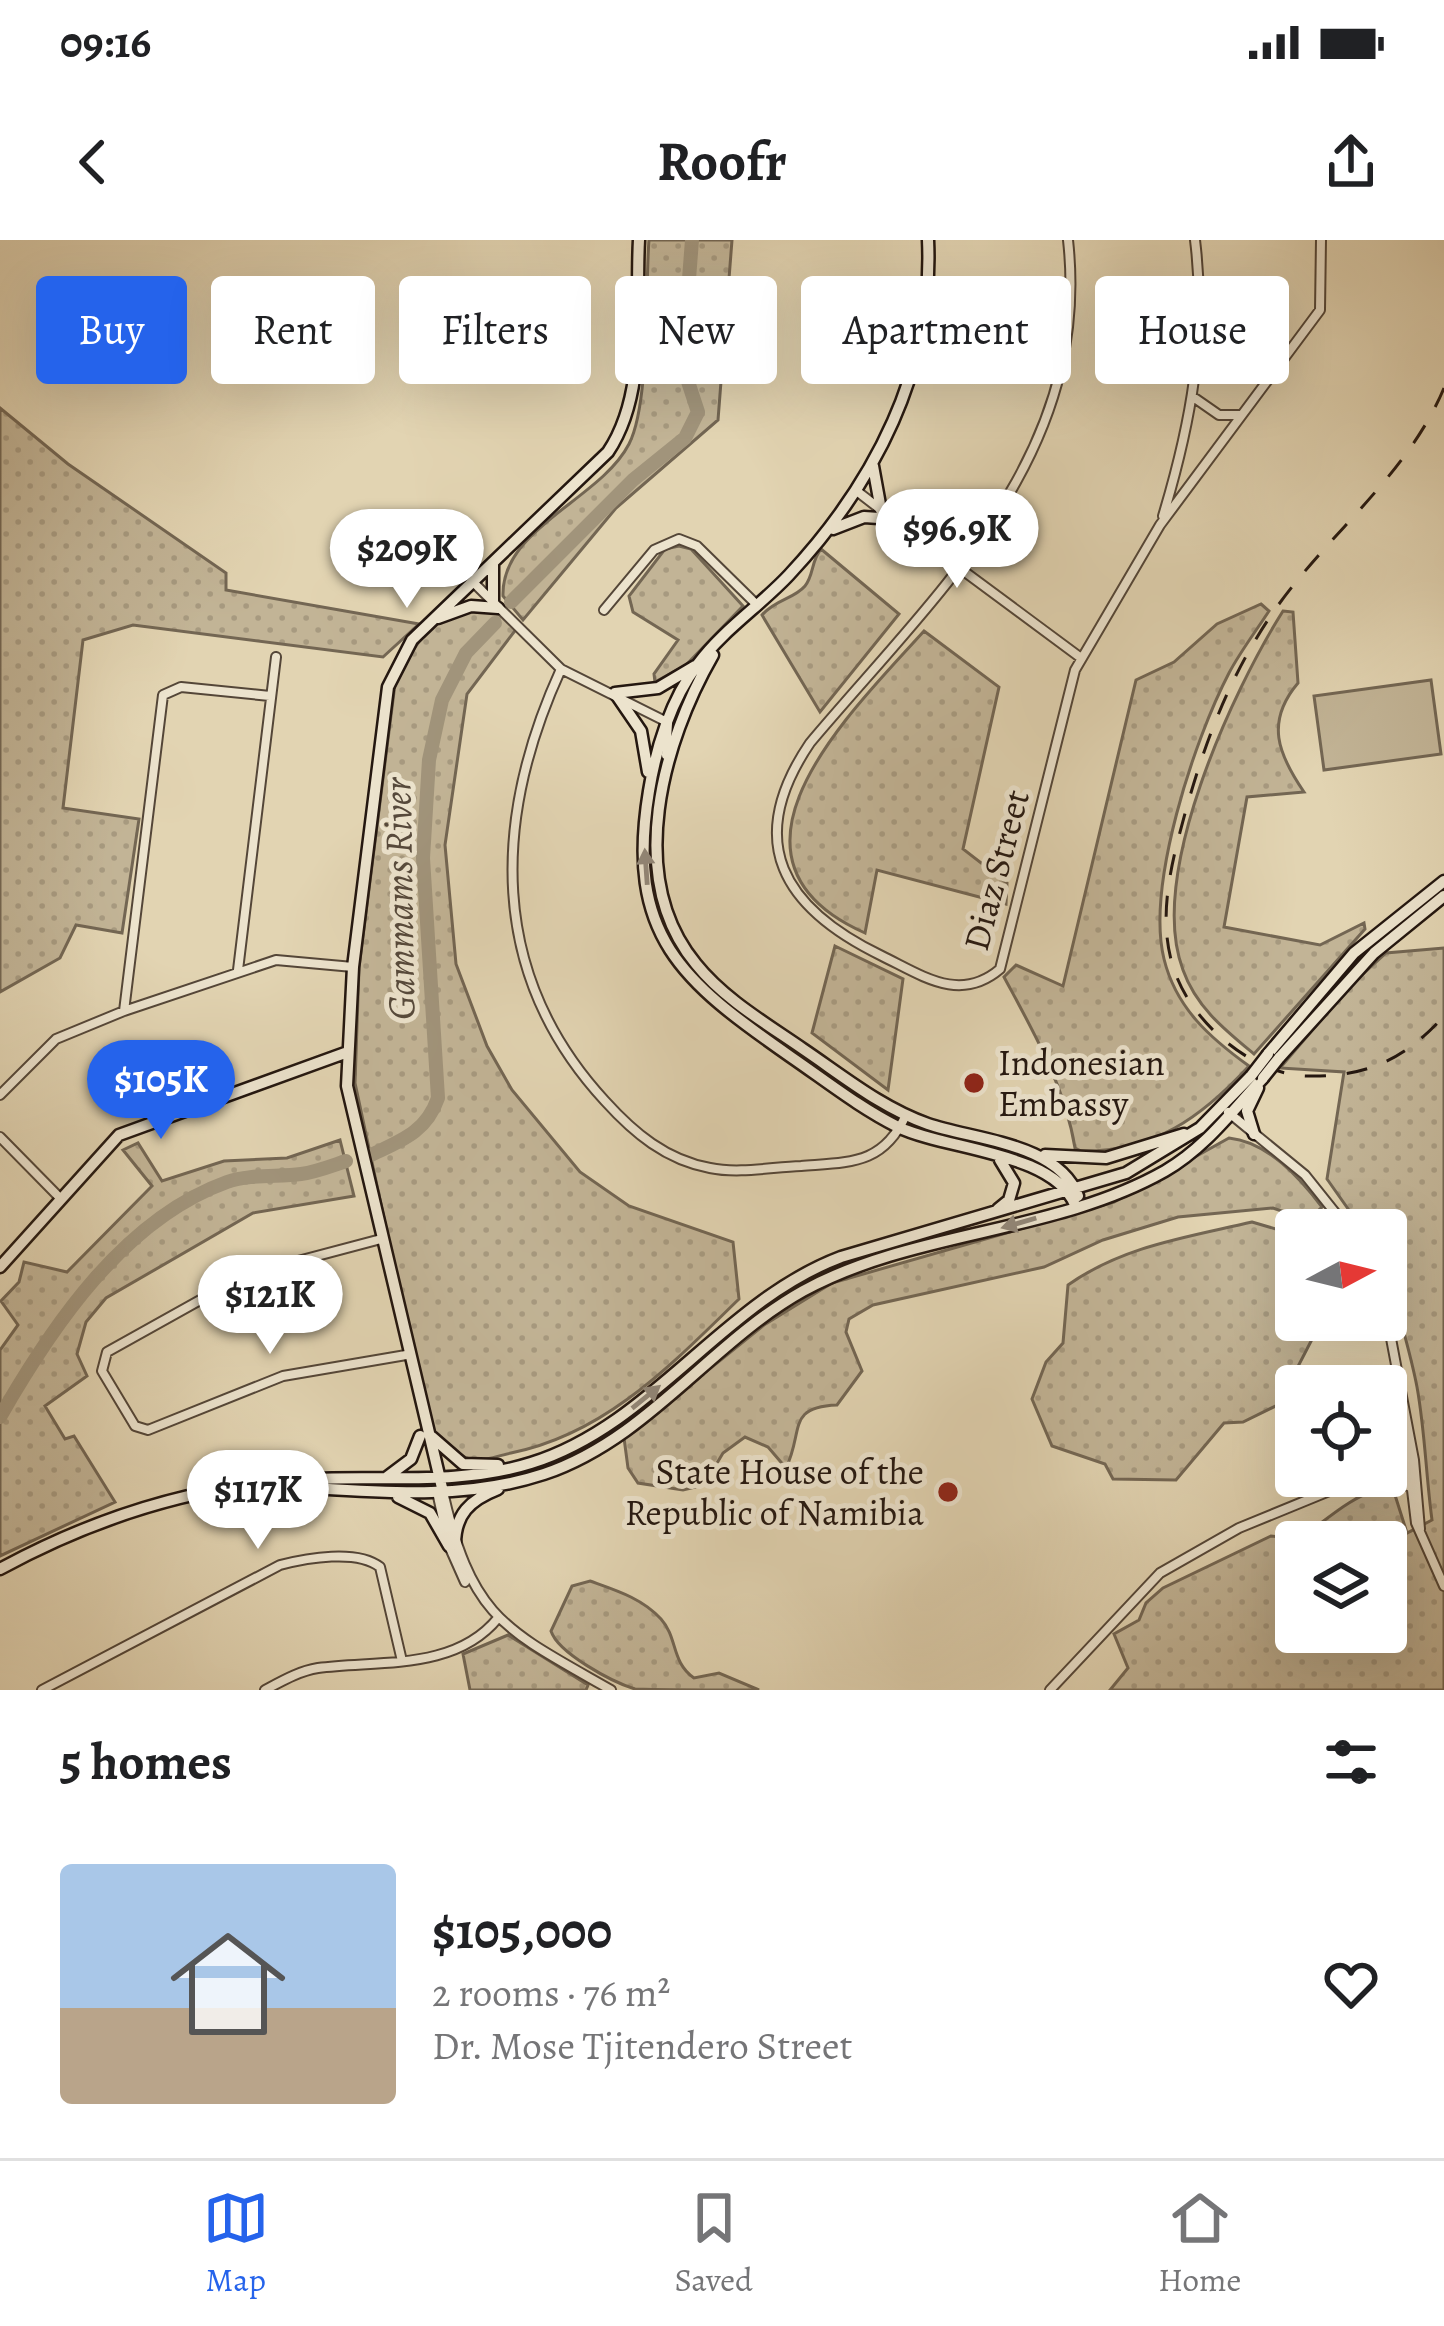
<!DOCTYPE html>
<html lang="en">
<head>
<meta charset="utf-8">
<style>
  :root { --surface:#fff; --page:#f6f6f6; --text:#202124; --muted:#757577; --line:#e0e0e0; --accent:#2563eb }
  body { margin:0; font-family:Alegreya,serif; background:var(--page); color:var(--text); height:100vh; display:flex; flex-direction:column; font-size:45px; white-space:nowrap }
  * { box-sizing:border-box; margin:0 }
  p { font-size:39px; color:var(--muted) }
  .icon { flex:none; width:66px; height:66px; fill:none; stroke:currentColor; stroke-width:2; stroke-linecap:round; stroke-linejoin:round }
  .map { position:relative; height:1450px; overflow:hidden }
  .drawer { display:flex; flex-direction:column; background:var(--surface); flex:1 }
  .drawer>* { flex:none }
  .hud { position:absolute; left:36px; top:36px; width:1374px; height:108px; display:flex; gap:24px }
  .needle { width:78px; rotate:83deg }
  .tools { position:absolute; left:1275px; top:969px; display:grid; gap:24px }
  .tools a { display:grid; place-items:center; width:132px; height:132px; border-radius:12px; background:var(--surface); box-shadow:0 12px 48px #0002; font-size:60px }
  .price { position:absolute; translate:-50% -102px; padding:0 27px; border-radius:42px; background:#fff; color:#222; font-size:39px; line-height:78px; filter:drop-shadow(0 3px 6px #0008) }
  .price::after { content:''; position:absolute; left:50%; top:72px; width:36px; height:27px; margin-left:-18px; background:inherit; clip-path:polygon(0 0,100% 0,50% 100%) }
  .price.selected { background:var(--accent); color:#fff }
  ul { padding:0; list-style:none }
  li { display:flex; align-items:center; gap:36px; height:300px; padding:0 60px }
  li+li { border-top:3px solid var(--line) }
  li span { display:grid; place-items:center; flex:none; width:336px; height:240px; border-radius:12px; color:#555 }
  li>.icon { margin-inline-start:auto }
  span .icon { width:144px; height:144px; fill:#fffc; stroke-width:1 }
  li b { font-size:51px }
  h2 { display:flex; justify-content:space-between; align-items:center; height:144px; padding:0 60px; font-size:51px }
  .pill { padding:0 42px; border-radius:12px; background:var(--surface); box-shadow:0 12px 48px #0002; font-size:42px; line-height:108px }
  .pill.selected { background:var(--accent); color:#fff }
  .status { display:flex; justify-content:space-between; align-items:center; height:84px; padding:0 60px; background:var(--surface); direction:ltr }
  .status svg { height:33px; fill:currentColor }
  header { display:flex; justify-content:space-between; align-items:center; height:156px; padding:0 60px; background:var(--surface); font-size:54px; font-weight:700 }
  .tab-bar { display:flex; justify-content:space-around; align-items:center; height:168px; border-top:3px solid var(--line); background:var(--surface); font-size:33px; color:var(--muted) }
  .tab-bar a { display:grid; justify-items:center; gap:6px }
  .tab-bar .selected { color:var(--accent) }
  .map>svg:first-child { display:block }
</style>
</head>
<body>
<div class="status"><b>09:16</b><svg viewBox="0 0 49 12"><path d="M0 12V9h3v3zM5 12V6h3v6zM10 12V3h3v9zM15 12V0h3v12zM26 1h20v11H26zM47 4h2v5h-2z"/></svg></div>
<header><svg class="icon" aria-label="back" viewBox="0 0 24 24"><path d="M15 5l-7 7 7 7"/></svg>Roofr<svg class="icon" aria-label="share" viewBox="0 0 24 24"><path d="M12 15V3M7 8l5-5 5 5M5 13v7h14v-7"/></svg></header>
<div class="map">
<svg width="1444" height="1450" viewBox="0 0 1444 1450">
  <defs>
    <pattern id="grass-dots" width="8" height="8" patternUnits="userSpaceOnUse" patternTransform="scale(3)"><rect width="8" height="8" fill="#c2b496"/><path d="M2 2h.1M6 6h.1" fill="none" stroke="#a79a80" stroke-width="1.8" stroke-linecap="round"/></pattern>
  </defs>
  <rect width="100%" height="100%" fill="#e2d4b2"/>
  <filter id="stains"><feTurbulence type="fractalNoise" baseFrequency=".00167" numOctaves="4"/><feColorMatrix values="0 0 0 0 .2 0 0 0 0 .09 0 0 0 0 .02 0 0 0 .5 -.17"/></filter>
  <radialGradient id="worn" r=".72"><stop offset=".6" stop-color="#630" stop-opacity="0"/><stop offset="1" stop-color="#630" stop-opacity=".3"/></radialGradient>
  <!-- grass -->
  <path fill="url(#grass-dots)" stroke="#736653" stroke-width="3" fill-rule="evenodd" d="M649 0H732L718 180 616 268 523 380 503 356C501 288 600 260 629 204 650 163 645 50 649 0Z
    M0 168 68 224 226 333V350L419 384 383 417 133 385 83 400 63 568 139 579 122 693 76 685 60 718 0 752Z
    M679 306 691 309 743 366 686 425 655 442 654 434 678 400 633 372 629 356 665 309Z
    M821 309 899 374 820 472 762 375C776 359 794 359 805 346 814 335 811 321 821 309Z
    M1261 364 1269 371C1256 391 1240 412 1229 433 1194 500 1146 646 1164 719 1176 768 1210 798 1249 826 1202 877 1154 912 1081 911L1075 908C1065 846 1033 791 1004 737L1016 725 1063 746 1136 440 1174 422 1217 384Z
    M498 368 517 388 467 454 445 605 456 724 487 806 512 850 580 932 629 966 733 1002 739 1059C672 1124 606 1194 511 1213 501 1215 485 1221 475 1220 457 1218 442 1200 429 1188L355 843 359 728 395 444C422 389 436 370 498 368Z
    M1283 371 1293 372 1298 443C1265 482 1278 514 1304 552L1247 557 1224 687 1320 705 1364 683 1365 689 1254 814C1225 790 1196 767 1183 730 1147 635 1232 452 1283 371Z
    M924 391 999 447 963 609 1007 643 1006 664 877 630 865 693C697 618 853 470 924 391Z
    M835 706 903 739 888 850 812 793Z
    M1444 708V1450H1110L1128 1428 1114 1394 1139 1380 1146 1363 1163 1348 1271 1296 1299 1299C1331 1277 1344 1261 1382 1247L1395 1255 1407 1293 1432 1280C1426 1236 1425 1191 1417 1147 1407 1094 1386 1044 1386 990H1363L1327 939 1344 832 1280 828 1351 745 1386 713ZM1296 1302H1386V1392H1296Z
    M1229 898C1268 902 1300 938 1322 967L1308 980 1273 968 1178 977 1103 1000 1044 1027 873 1065 849 1079 846 1092 862 1131 837 1165C786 1167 804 1191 786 1228L768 1207 745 1197 723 1213 704 1245 683 1250 638 1243 628 1228 624 1198 764 1085 832 1043 1114 962Z
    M340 900 354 956 253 973 106 1058 86 1082 77 1114 87 1136 45 1166 65 1199 74 1196 115 1262 0 1316V1110L18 1085 1 1061 19 1042 24 1022 67 1032 152 946 123 910 138 903 162 941 224 921 287 918Z
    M1252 982 1276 989 1296 1005V1080H1322L1292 1138 1294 1157 1243 1182 1224 1183 1176 1240 1113 1239 1105 1224 1052 1206 1032 1159 1046 1122 1063 1103 1068 1045C1123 1006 1188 997 1252 982Z
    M590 1341C615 1350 642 1358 661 1379 678 1398 671 1422 694 1438L719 1433 759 1450C726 1450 664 1450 635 1449 612 1442 558 1413 551 1391L572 1346Z
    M508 1395 588 1445 586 1450H470L463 1414Z"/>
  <!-- park -->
  <path fill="#c2b496" stroke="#736653" stroke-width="3" d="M1431 440 1441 514 1324 530 1314 456Z"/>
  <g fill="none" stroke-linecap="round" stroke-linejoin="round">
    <!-- river -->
    <path stroke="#a1947b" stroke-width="14" d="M511 362 633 240 685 198 698 172 675 102 688 52 692 0
      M369 916C400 901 426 893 438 858L423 618 429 520 442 460 466 413 495 383
      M0 1177C52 1086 124 979 227 942 250 934 278 937 301 934 316 932 331 926 346 921"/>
    <!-- street casing -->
    <g stroke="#544638" stroke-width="12">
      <path id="street" d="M1068 0C1092 216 937 352 810 503 743 602 783 668 882 716 923 736 960 763 1000 729L1075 430 1160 285 1320 70 1321 0
        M1196 159 1219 175H1240
        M858 252 880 269
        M1163 276C1191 183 1207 97 1195 0
        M892 278 1081 418
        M473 342 561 429 667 482
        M604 370 654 310 679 299 697 306 757 365
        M561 429C493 578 487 733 605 861 634 893 666 920 710 928 739 934 772 927 801 926 850 922 883 925 906 875
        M666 515 668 483
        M238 730 276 417
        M124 771 163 455 181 447 270 456
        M0 855 56 799 124 771 276 720 353 727
        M1228 872 1305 935 1349 990
        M0 897 60 958
        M381 999 245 1035 107 1112 102 1131 135 1186 148 1190 283 1136 406 1115
        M1386 1072 1414 1220 1420 1289
        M1405 1192 1416 1283 1444 1346
        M1393 1226 1404 1199
        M1387 1227 1408 1246
        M437 1252 449 1306 465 1342
        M443 1252C472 1379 504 1389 611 1450
        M42 1450 280 1325C307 1318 357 1309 380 1327L402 1421
        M265 1450C282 1441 299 1431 318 1428 379 1420 455 1431 498 1378
        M1050 1450 1160 1333 1239 1288 1366 1236"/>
    </g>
    <!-- secondary casing -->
    <g stroke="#241710" stroke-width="15">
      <path id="secondary" d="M928 0C934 129 875 243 789 335 761 365 722 391 698 424 671 459 656 508 649 551 625 696 682 741 791 817 826 841 860 868 898 887 946 910 1054 912 1075 965
        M873 226 881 270
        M833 289 864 277 893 279
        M493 361V324
        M438 378 471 366 498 368
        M713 415C663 502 624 637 696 724 724 759 767 784 803 809 843 836 882 868 928 884 975 900 1058 903 1078 956
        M615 453 641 491 648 532
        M615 453 658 448 695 426
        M1268 814 1354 713 1444 641
        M1279 818 1374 713 1444 656
        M1254 894 1247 871 1258 848
        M1045 915 1106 918 1184 894
        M998 969 1009 960 1014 943 1000 920
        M0 1027 119 895 345 813
        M432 1197 463 1224 498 1225
        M387 1237 411 1219 420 1196
        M283 1246C370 1251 459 1262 544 1234 648 1199 710 1103 803 1051 914 990 1054 994 1165 931 1205 908 1232 871 1263 838
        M443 1252 347 846 353 727 388 447 412 400 608 212C648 152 635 69 639 0
        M398 1257 430 1273 449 1306
        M455 1305C455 1274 470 1260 498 1249
        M0 1329C92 1279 190 1247 295 1240 374 1234 455 1247 531 1223 653 1185 722 1062 841 1017L1126 933 1200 888 1251 836"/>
    </g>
    <!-- street -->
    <use href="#street" stroke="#ece3cd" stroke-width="8"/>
    <!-- secondary -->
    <use href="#secondary" stroke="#ece3cd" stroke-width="10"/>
    <!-- rail -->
    <path stroke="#241710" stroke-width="3" stroke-dasharray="21 21" stroke-linecap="butt" d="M1444 148C1409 232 1332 291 1279 364 1228 435 1201 511 1179 596 1164 653 1156 711 1190 762 1215 800 1263 836 1309 836 1367 837 1405 819 1444 776"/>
    <!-- secondary-bridge casing -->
    <g stroke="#241710" stroke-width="15" stroke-linecap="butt">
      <path id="secondary-bridge" d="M1251 836 1268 814
        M1263 838 1279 818"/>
    </g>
    <!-- secondary-bridge -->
    <use href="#secondary-bridge" stroke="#ece3cd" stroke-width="10"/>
  </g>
  <!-- one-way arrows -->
  <defs><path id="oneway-solid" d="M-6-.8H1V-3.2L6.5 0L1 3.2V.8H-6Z" transform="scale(3)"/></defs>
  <g fill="#928778">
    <use href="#oneway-solid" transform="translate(646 627) rotate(-94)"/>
    <use href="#oneway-solid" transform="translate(1019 983) rotate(164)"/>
    <use href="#oneway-solid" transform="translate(646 1157) rotate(-39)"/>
  </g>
  <!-- markers -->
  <g fill="#8f2418" stroke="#ece3cd" stroke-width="4.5">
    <circle cx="974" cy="843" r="12"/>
    <circle cx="948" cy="1252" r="12"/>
  </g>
  <g text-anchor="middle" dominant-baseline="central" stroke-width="10" stroke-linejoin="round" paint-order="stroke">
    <!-- street labels -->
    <g font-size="36" fill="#241710" stroke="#ece3cd">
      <text transform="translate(996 630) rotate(-75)">Diaz Street</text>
    </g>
    <!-- poi labels -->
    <g font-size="36" fill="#241710" stroke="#ece3cd" text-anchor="start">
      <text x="998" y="822">Indonesian<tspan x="998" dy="41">Embassy</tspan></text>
      <text x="924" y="1231" text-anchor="end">State House of the<tspan x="924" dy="41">Republic of Namibia</tspan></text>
    </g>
    <!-- water labels -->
    <g font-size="39" font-style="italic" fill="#56493b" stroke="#ece3cd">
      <text transform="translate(399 659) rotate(-91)">Gammams River</text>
    </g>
  </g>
  <rect width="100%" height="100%" filter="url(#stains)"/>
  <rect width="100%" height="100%" fill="url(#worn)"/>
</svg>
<div class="tools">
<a><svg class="needle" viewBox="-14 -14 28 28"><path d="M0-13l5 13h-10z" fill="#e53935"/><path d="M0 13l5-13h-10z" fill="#757577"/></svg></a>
<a><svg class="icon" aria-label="locate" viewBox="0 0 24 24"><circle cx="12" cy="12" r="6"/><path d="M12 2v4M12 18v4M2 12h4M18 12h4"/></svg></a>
<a><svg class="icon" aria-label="layers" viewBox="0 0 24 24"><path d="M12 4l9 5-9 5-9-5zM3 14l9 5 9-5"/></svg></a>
</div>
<b class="price" style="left:957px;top:351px">$96.9K</b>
<b class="price" style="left:407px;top:371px">$209K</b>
<b class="price selected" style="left:161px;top:902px">$105K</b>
<b class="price" style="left:270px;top:1117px">$121K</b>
<b class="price" style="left:258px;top:1312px">$117K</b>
<div class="hud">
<a class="pill selected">Buy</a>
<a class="pill">Rent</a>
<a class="pill">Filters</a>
<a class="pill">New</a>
<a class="pill">Apartment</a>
<a class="pill">House</a>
</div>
</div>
<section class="drawer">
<h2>5 homes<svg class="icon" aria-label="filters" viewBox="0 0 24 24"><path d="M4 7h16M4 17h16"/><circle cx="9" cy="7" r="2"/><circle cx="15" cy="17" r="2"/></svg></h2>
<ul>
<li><span style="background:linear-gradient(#a9c7e8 60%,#b9a48a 0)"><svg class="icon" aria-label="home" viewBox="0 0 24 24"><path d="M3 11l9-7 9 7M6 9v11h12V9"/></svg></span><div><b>$105,000</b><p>2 rooms · 76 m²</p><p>Dr. Mose Tjitendero Street</p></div><svg class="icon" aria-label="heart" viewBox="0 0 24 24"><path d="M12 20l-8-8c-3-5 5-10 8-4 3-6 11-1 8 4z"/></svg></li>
</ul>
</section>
<nav class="tab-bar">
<a class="selected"><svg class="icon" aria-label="map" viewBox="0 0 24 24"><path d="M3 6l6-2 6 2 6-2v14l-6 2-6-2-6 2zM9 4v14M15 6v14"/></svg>Map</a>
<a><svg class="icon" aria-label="saved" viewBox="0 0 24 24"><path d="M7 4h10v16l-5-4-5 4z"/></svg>Saved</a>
<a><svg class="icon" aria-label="home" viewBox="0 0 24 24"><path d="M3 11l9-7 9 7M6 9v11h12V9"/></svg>Home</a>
</nav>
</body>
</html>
